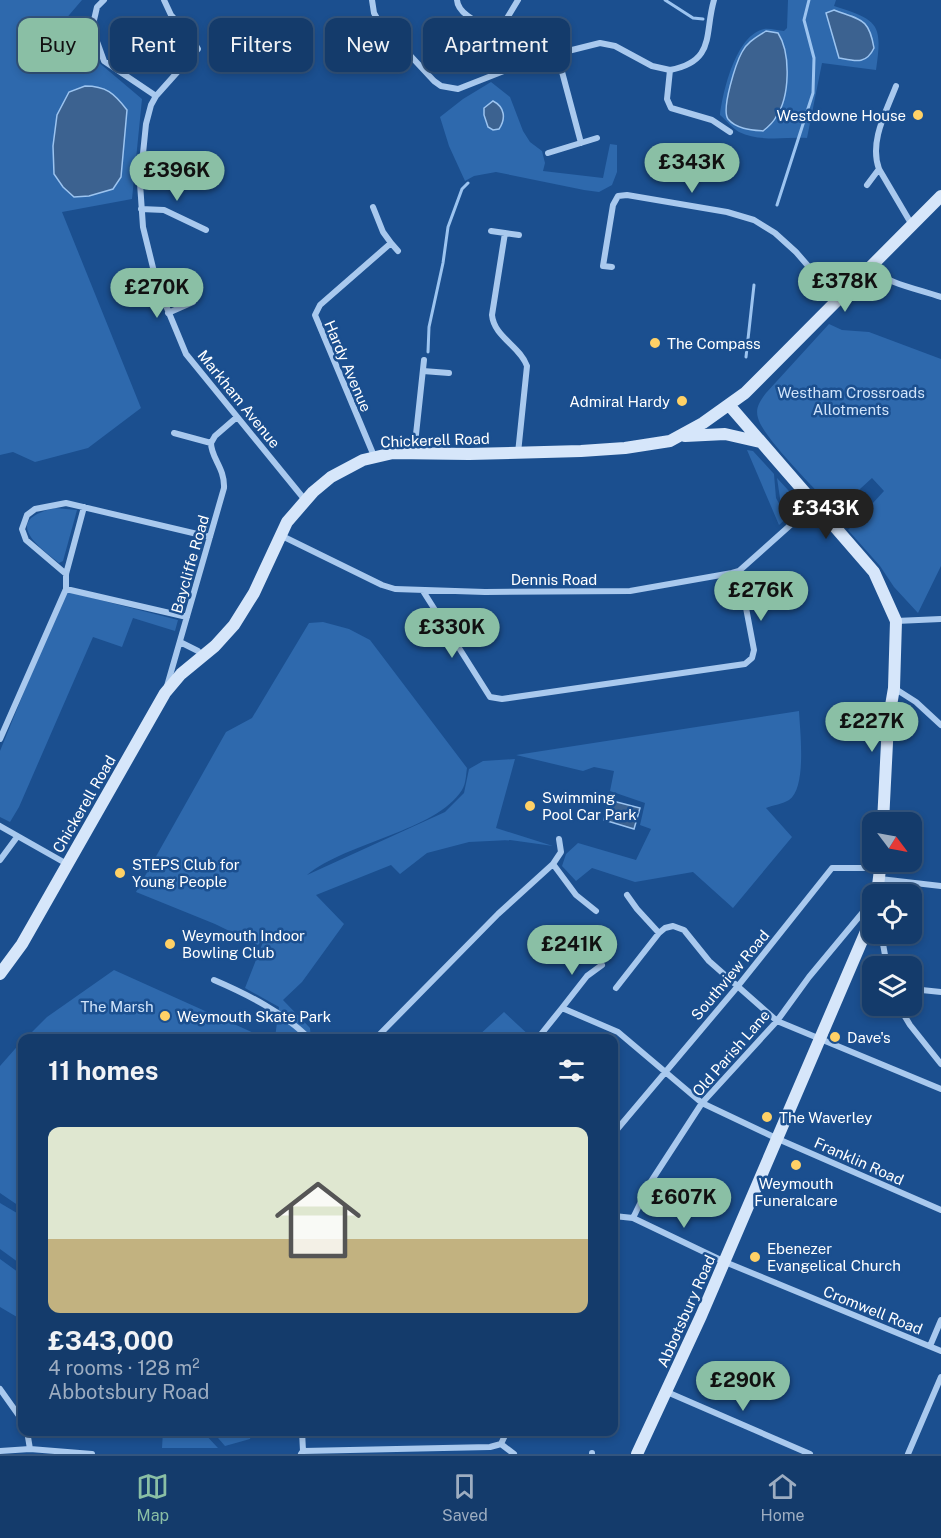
<!DOCTYPE html>
<html lang="en">
<head>
<meta charset="utf-8">
<style>
  :root { --surface:#143b6b; --page:#1d4271; --text:#f1f3f6; --muted:#9dadc1; --line:#33557e; --accent:#8abfa5 }
  body { margin:0; font-family:"Public Sans",sans-serif; background:var(--page); color:var(--text); height:100vh; display:flex; flex-direction:column; font-size:22px; white-space:nowrap }
  * { box-sizing:border-box; margin:0 }
  p { font-size:20px; color:var(--muted) }
  .icon { flex:none; width:33px; height:33px; fill:none; stroke:currentColor; stroke-width:2; stroke-linecap:round; stroke-linejoin:round }
  .map { position:relative; flex:1; overflow:hidden }
  .drawer { position:absolute; left:18px; top:1034px; width:600px; height:402px; display:flex; flex-direction:column; background:var(--surface); border-radius:12px; box-shadow:0 3px 9px #0003,0 0 0 2px var(--line) }
  .drawer>* { flex:none }
  .top-card { position:absolute; left:18px; top:18px; width:600px; height:54px; display:flex; gap:12px }
  .needle { width:39px; rotate:122deg }
  .fabs { position:absolute; left:862px; top:812px; display:grid; gap:12px }
  .fabs a { display:grid; place-items:center; width:60px; height:60px; border-radius:12px; background:var(--surface); box-shadow:0 3px 9px #0003,0 0 0 2px var(--line); font-size:30px }
  .price { position:absolute; translate:-50% -51px; padding:0 14px; border-radius:21px; background:var(--accent); color:#111; font-size:20px; line-height:39px; filter:drop-shadow(0 2px 3px #0008) }
  .price::after { content:''; position:absolute; left:50%; top:36px; width:18px; height:14px; margin-left:-9px; background:inherit; clip-path:polygon(0 0,100% 0,50% 100%) }
  .price.active { background:#222; color:#fff }
  ul { padding:0; list-style:none }
  li { display:grid; align-content:center; gap:12px; height:318px; padding:0 30px }
  li span { display:grid; place-items:center; height:186px; border-radius:12px; color:#555 }
  li>.icon { margin-inline-start:auto }
  span .icon { width:108px; height:108px; fill:#fffc; stroke-width:1 }
  li b { font-size:26px }
  h2 { display:flex; justify-content:space-between; align-items:center; height:72px; padding:0 30px; font-size:26px }
  .pill { padding:0 21px; border-radius:12px; background:var(--surface); box-shadow:0 3px 9px #0003,0 0 0 2px var(--line); font-size:21px; line-height:54px }
  .pill.active { background:var(--accent); color:#111 }
  .tab-bar { display:flex; justify-content:space-around; align-items:center; height:84px; border-top:2px solid var(--line); background:var(--surface); font-size:16px; color:var(--muted) }
  .tab-bar a { display:grid; justify-items:center; gap:3px }
  .tab-bar .active { color:var(--accent) }
  .map>svg:first-child { display:block }
</style>
</head>
<body>
<div class="map">
<svg width="941" height="1454" viewBox="0 0 941 1454">
  <rect width="100%" height="100%" fill="#1b4f8f"/>
  <!-- green -->
  <path fill="#2e69ad" d="M0 0H82L58 28 142 99 132 199 62 212 141 408 88 448 35 462 13 452 0 455Z
    M788 0H836L834 6C878 20 883 23 876 70L822 63 807 138C784 137 760 142 739 132 732 128 726 120 720 115 723 91 736 35 764 29 770 28 778 31 784 31L787 28Z
    M491 82 510 97 523 131 530 142 542 151 545 163 543 171 603 178 610 144 617 145V172L612 185 599 192 584 190 496 172 474 176 465 181 449 146 440 117 463 99Z
    M829 324 842 330 869 332 941 359V566L918 613 894 587 880 566 848 530 884 491 872 478 836 511C820 494 763 438 758 418 755 408 760 401 766 393Z
    M747 450 753 451 774 474 776 498 787 518 779 525Z
    M777 478 799 502V510L790 517 781 505Z
    M55 508 77 510 63 561 59 563C35 544 3 520 55 508Z
    M65 591 178 620 175 631 133 618 122 647 93 637 19 807 10 822 0 817V751Z
    M323 622 349 629 370 640 467 768C466 774 466 784 462 790 436 831 347 842 307 875L445 812 464 793 469 769 483 761 515 759 496 828 553 846 510 840 469 842 427 853 400 874 391 865 316 895 344 924 302 982 283 1000 310 1028 311 1038H275L279 1007 245 988 265 937 258 945 215 924 136 892 226 732 252 718 309 623Z
    M799 711C800 731 807 788 789 800 783 804 773 805 766 808L792 837 733 908 693 872 635 882 592 868 576 881 562 866 566 854 578 843 636 860 651 829 640 825 645 803 610 791 614 771 594 767 583 771 516 755Z
    M114 970 265 1038H26L47 1017Z
    M504 1012 532 1038H476Z
    M22 1041V1208L0 1193V1066Z
    M0 1203 22 1216V1265L0 1249Z
    M0 1259 22 1275V1320L0 1307Z
    M163 1431H202L218 1448H162Z
    M212 1431H252L250 1439 225 1446Z"/>
  <!-- water -->
  <path fill="#3c6290" stroke="#9cc4f0" stroke-width="1.5" d="M834 10C861 20 869 18 874 48 866 65 855 61 839 58L826 13Z
    M766 31 778 33C791 53 790 97 776 117 773 123 768 127 763 131 752 130 736 129 728 119 721 109 736 63 742 52 747 42 757 37 766 31Z
    M85 86C106 86 114 93 127 110L121 177 113 189 89 196 74 197 63 187 54 174 53 146 57 115 69 92Z
    M493 101C505 107 506 119 499 129L493 130 488 127 484 115V108Z
    M609 800 640 808 634 829 604 820Z"/>
  <g fill="none" stroke-linecap="round" stroke-linejoin="round">
    <!-- stream -->
    <path stroke="#9cc4f0" stroke-width="3" d="M665 0 693 18 703 19
      M777 205 813 93 814 58 804 20 809 0
      M428 352 429 327 443 263 448 227 462 189 468 183
      M746 357 754 285"/>
    <!-- street -->
    <path stroke="#a9c9ee" stroke-width="6" d="M104 0 97 7 94 20 95 36 104 61 156 96
      M164 0 171 15 191 37 198 49 156 96 151 105 146 124 140 183 143 227 157 284 186 354 305 500
      M372 0 374 13 379 22 434 81 441 86 458 89 532 60 600 43 615 46 652 66 670 70
      M457 0C458 16 485 25 498 33
      M714 0C704 34 716 61 670 70L667 99 671 108 712 120 730 132
      M557 53 581 143
      M507 70 498 33 518 0
      M896 86C886 112 869 142 879 169L912 225
      M548 153 597 138
      M867 185 879 169
      M373 207 383 232 391 243 320 305 315 315 374 456
      M141 209 164 210 206 230
      M491 231 505 233
      M391 243 398 251
      M612 267 603 266 613 205 618 196 627 195 727 212 754 220 775 233 796 252 809 267 833 303
      M870 268C888 284 918 289 941 297
      M168 313 193 302
      M423 371 449 373
      M174 433 211 443 215 436 237 417
      M414 453 424 360
      M518 453 527 366C520 346 494 337 492 315L505 233 519 235
      M280 535 382 585 395 589 485 592 630 591 732 573 739 571 814 504
      M66 574 26 540 22 529 27 515 35 509 66 503 210 537
      M66 589 187 617
      M423 591 490 697 502 699 745 664 752 658 754 650 739 571
      M896 621 941 619
      M180 642 198 651 203 656
      M167 686 224 488C225 468 211 458 211 443
      M894 688 916 702 941 725
      M0 739 66 589V574L84 507
      M0 826 67 864
      M0 860 17 837
      M553 864 576 895 596 911
      M880 879 941 886
      M627 895 637 909 659 933
      M881 933 887 966
      M214 980C249 995 282 1012 309 1038
      M616 988 659 933 665 928 673 926 684 930 709 961 777 1021 941 1089
      M912 989 941 992
      M898 1005 910 1025 941 1064
      M562 1008 587 976 602 965
      M376 1038 498 914 553 864 561 852 559 839
      M538 1038 562 1008 618 1032 702 1103 778 1139 941 1210
      M614 1133 738 986 832 868H880
      M614 1216 633 1218 725 1262 941 1351
      M633 1218 650 1183 702 1103 777 1021 809 977 873 900
      M930 1346 941 1320
      M0 1389 22 1420
      M667 1392 810 1454
      M27 1431 30 1449
      M501 1444 514 1454
      M0 1451 30 1449 92 1454
      M303 1451 490 1447 501 1444 507 1431
      M301 1454 303 1451 302 1431
      M592 1454V1453
      M908 1454 941 1377"/>
    <!-- secondary -->
    <path stroke="#d6e6fa" stroke-width="12" d="M729 405 874 572 896 621 894 688 888 723 883 822
      M685 436 725 434 760 442
      M877 894 881 861
      M0 974 22 944 165 693 181 674 215 646 234 625 254 593 287 522 313 492 331 477 363 460 393 453 469 454 581 451 625 448 670 441 703 423 745 393 941 196
      M637 1454 701 1316 873 915"/>
  </g>
  <!-- markers -->
  <g fill="#ffd166" stroke="#1b4f8f" stroke-width="2">
    <circle cx="918" cy="115" r="6"/>
    <circle cx="655" cy="343" r="6"/>
    <circle cx="682" cy="401" r="6"/>
    <circle cx="530" cy="806" r="6"/>
    <circle cx="120" cy="873" r="6"/>
    <circle cx="170" cy="944" r="6"/>
    <circle cx="165" cy="1016" r="6"/>
    <circle cx="835" cy="1037" r="6"/>
    <circle cx="767" cy="1117" r="6"/>
    <circle cx="796" cy="1165" r="6"/>
    <circle cx="755" cy="1257" r="6"/>
  </g>
  <g text-anchor="middle" dominant-baseline="central" stroke-width="5" stroke-linejoin="round" paint-order="stroke">
    <!-- poi labels -->
    <g font-size="15" fill="#fff" stroke="#1b4f8f" text-anchor="start">
      <text x="906" y="115" text-anchor="end">Westdowne House</text>
      <text x="667" y="343">The Compass</text>
      <text x="670" y="401" text-anchor="end">Admiral Hardy</text>
      <text x="542" y="797">Swimming<tspan x="542" dy="17">Pool Car Park</tspan></text>
      <text x="132" y="864">STEPS Club for<tspan x="132" dy="17">Young People</tspan></text>
      <text x="182" y="935">Weymouth Indoor<tspan x="182" dy="17">Bowling Club</tspan></text>
      <text x="177" y="1016">Weymouth Skate Park</text>
      <text x="847" y="1037">Dave's</text>
      <text x="779" y="1117">The Waverley</text>
      <text x="796" y="1183" text-anchor="middle">Weymouth<tspan x="796" dy="17">Funeralcare</tspan></text>
      <text x="767" y="1248">Ebenezer<tspan x="767" dy="17">Evangelical Church</tspan></text>
    </g>
    <!-- street labels -->
    <g font-size="15" fill="#fff" stroke="#1b4f8f">
      <text transform="translate(348 366) rotate(67)">Hardy Avenue</text>
      <text transform="translate(239 399) rotate(51)">Markham Avenue</text>
      <text transform="translate(435 440) rotate(-2)">Chickerell Road</text>
      <text transform="translate(190 564) rotate(-74)">Baycliffe Road</text>
      <text x="554" y="579">Dennis Road</text>
      <text transform="translate(84 804) rotate(-60)">Chickerell Road</text>
      <text transform="translate(730 975) rotate(-50)">Southview Road</text>
      <text transform="translate(731 1053) rotate(-49)">Old Parish Lane</text>
      <text transform="translate(859 1161) rotate(24)">Franklin Road</text>
      <text transform="translate(873 1310) rotate(22)">Cromwell Road</text>
      <text transform="translate(686 1311) rotate(-66)">Abbotsbury Road</text>
    </g>
    <!-- park labels -->
    <g font-size="15" fill="#cfe3fa" stroke="#1b4f8f">
      <text x="851" y="392">Westham Crossroads<tspan x="851" dy="17">Allotments</tspan></text>
      <text x="117" y="1006">The Marsh</text>
    </g>
  </g>
</svg>
<div class="fabs">
<a><svg class="needle" viewBox="-14 -14 28 28"><path d="M0-13l5 13h-10z" fill="#e53935"/><path d="M0 13l5-13h-10z" fill="#9dadc1"/></svg></a>
<a><svg class="icon" aria-label="locate" viewBox="0 0 24 24"><circle cx="12" cy="12" r="6"/><path d="M12 2v4M12 18v4M2 12h4M18 12h4"/></svg></a>
<a><svg class="icon" aria-label="layers" viewBox="0 0 24 24"><path d="M12 4l9 5-9 5-9-5zM3 14l9 5 9-5"/></svg></a>
</div>
<b class="price" style="left:692px;top:194px">£343K</b>
<b class="price" style="left:177px;top:202px">£396K</b>
<b class="price" style="left:845px;top:313px">£378K</b>
<b class="price" style="left:157px;top:319px">£270K</b>
<b class="price active" style="left:826px;top:540px">£343K</b>
<b class="price" style="left:761px;top:622px">£276K</b>
<b class="price" style="left:452px;top:659px">£330K</b>
<b class="price" style="left:872px;top:753px">£227K</b>
<b class="price" style="left:572px;top:976px">£241K</b>
<b class="price" style="left:684px;top:1229px">£607K</b>
<b class="price" style="left:743px;top:1412px">£290K</b>
<div class="top-card">
<a class="pill active">Buy</a>
<a class="pill">Rent</a>
<a class="pill">Filters</a>
<a class="pill">New</a>
<a class="pill">Apartment</a>
</div>
<section class="drawer">
<h2>11 homes<svg class="icon" aria-label="filters" viewBox="0 0 24 24"><path d="M4 7h16M4 17h16"/><circle cx="9" cy="7" r="2"/><circle cx="15" cy="17" r="2"/></svg></h2>
<ul>
<li><span style="background:linear-gradient(#dfe7d0 60%,#c2b280 0)"><svg class="icon" aria-label="home" viewBox="0 0 24 24"><path d="M3 11l9-7 9 7M6 9v11h12V9"/></svg></span><div><b>£343,000</b><p>4 rooms · 128 m²</p><p>Abbotsbury Road</p></div></li>
</ul>
</section>
</div>
<nav class="tab-bar">
<a class="active"><svg class="icon" aria-label="map" viewBox="0 0 24 24"><path d="M3 6l6-2 6 2 6-2v14l-6 2-6-2-6 2zM9 4v14M15 6v14"/></svg>Map</a>
<a><svg class="icon" aria-label="saved" viewBox="0 0 24 24"><path d="M7 4h10v16l-5-4-5 4z"/></svg>Saved</a>
<a><svg class="icon" aria-label="home" viewBox="0 0 24 24"><path d="M3 11l9-7 9 7M6 9v11h12V9"/></svg>Home</a>
</nav>
</body>
</html>
